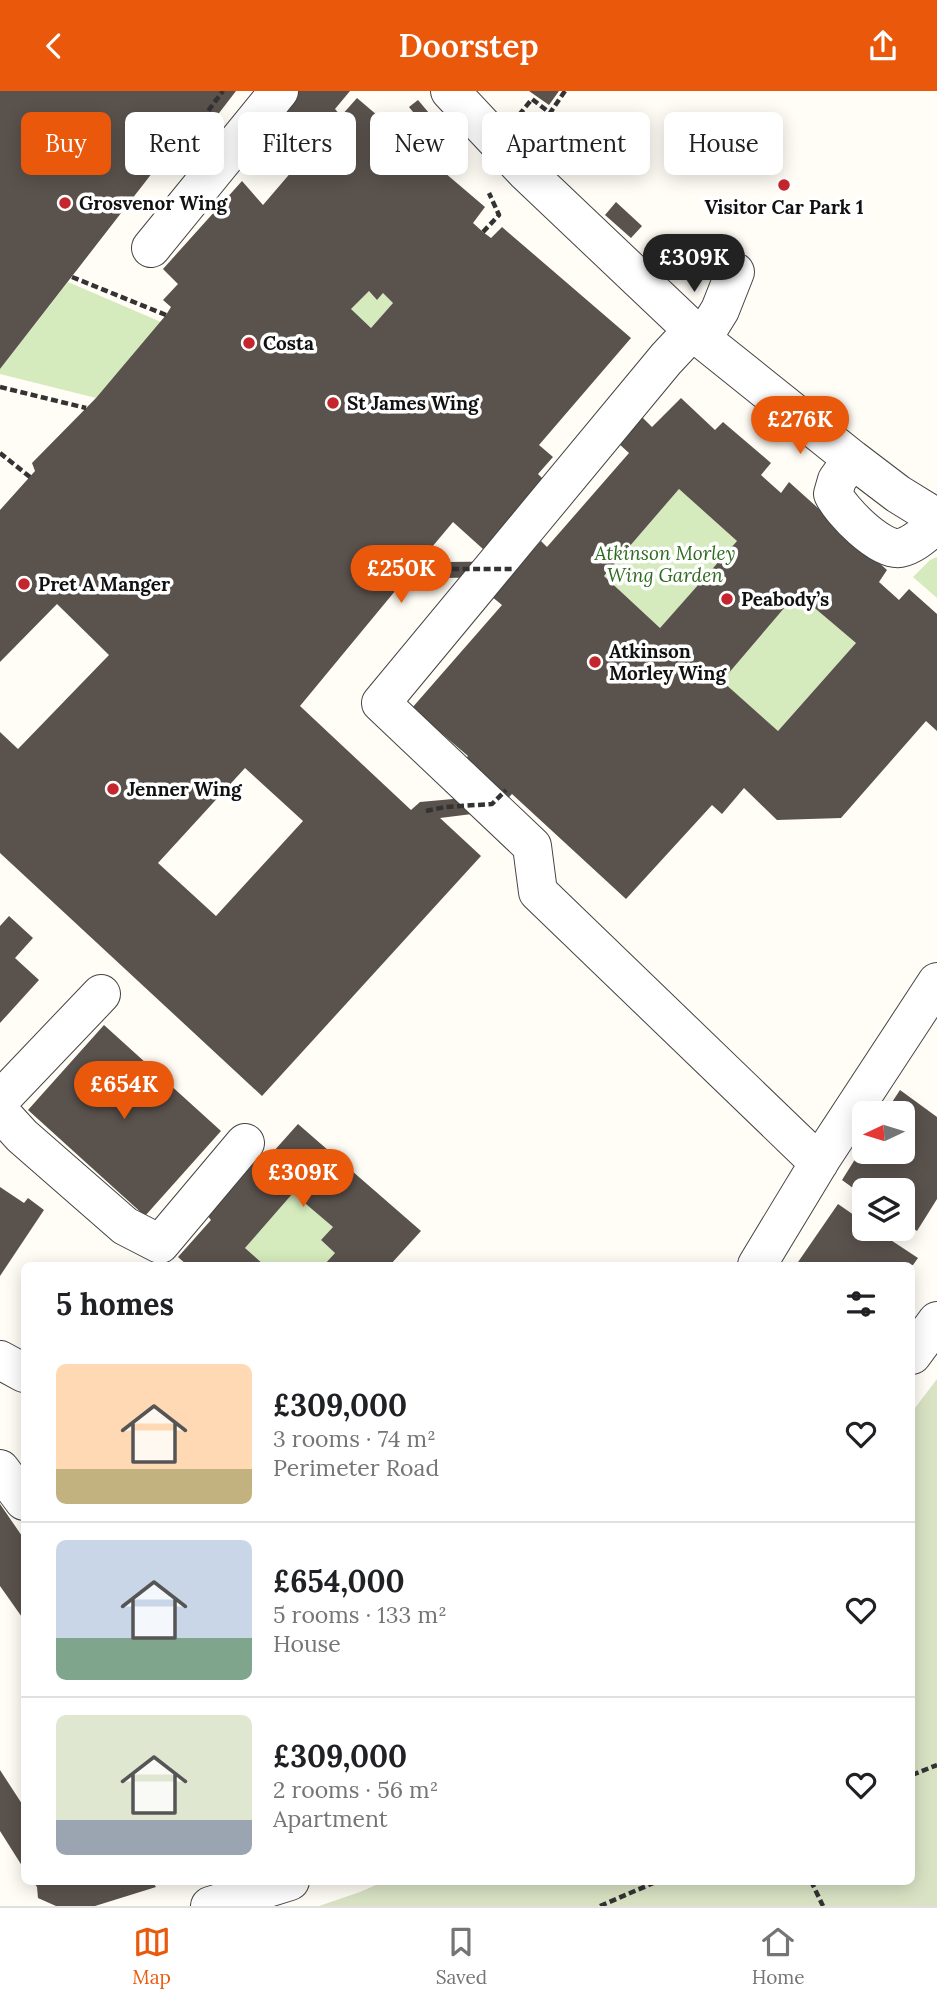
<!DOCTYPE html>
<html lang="en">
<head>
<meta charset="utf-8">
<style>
  :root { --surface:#fff; --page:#f2f2f2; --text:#202124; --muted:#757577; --line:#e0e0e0; --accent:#ea580c }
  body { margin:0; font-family:Lora,serif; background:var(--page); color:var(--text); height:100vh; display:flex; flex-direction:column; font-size:26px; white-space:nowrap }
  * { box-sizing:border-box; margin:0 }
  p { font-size:23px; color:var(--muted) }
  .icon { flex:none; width:38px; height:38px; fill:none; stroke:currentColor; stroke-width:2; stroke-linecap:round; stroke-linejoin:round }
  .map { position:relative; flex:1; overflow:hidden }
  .sheet { position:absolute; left:21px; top:1171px; width:894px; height:623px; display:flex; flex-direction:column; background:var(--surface); border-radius:10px; box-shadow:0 4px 18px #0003 }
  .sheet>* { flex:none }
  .hud { position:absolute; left:21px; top:21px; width:896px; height:63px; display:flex; gap:14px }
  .needle { width:46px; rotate:266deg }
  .fabs { position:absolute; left:852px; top:1010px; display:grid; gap:14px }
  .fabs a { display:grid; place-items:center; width:63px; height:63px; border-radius:10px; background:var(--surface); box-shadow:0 4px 18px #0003; font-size:35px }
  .price { position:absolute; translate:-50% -60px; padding:0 16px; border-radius:24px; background:var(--accent); color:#fff; font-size:23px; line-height:46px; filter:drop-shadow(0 2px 4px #0008) }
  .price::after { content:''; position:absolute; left:50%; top:42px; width:21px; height:16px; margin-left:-10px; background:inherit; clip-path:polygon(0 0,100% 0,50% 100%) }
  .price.on { background:#222; color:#fff }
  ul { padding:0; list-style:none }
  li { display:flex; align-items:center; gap:21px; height:175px; padding:0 35px }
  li+li { border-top:2px solid var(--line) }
  li span { display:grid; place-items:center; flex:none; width:196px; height:140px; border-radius:10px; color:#555 }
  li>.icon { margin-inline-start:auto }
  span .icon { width:84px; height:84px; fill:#fffc; stroke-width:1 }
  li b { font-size:30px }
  h2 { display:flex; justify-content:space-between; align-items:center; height:84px; padding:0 35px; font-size:30px }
  .chip { padding:0 24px; border-radius:10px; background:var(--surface); box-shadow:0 4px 18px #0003; font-size:24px; line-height:63px }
  .chip.on { background:var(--accent); color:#fff }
  header { display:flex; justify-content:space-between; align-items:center; height:91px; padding:0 35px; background:var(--accent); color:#fff; font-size:32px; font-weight:600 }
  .tab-bar { display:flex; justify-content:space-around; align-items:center; height:98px; border-top:2px solid var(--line); background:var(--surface); font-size:19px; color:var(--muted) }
  .tab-bar a { display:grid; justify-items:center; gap:4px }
  .tab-bar .on { color:var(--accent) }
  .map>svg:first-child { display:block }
</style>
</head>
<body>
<header><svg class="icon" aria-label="back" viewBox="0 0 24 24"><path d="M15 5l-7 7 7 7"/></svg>Doorstep<svg class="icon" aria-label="share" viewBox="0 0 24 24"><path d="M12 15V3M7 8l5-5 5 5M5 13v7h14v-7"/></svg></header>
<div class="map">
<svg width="937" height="1815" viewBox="0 0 937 1815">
  <rect width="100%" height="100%" fill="#fffdf5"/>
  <!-- green -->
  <path fill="#d5ebbd" d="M68 191 161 231 96 307 0 283V278Z
    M369 200 377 209 383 202 393 212 371 237 351 218Z
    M679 398 737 450 660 537 604 485Z
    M937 466V507L913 486 930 469Z
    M797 502 856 552 778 640 722 590Z
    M293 1102 333 1136 321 1149 335 1162 324 1174H264L245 1157Z"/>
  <!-- cemetery -->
  <path fill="#d9e3c4" d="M937 1288V1815H319L360 1801 385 1790H912V1321Z"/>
  <!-- building -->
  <path fill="#5a524d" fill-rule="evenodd" d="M0 0H236L183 69 170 59 0 278Z
    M295 0H350L335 18 341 25 357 7 485 116 473 132 483 141 491 147 502 136 631 247 539 354 553 366 538 383 546 391 483 458 453 431 432 456 448 471 523 470 541 450 547 456 629 362 618 352 642 326 652 336 681 307 715 339 723 331 771 372 761 384 781 402 789 391 887 479 879 491 899 509 909 498 937 523V640L926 630 841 727 777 729 744 697 722 723 712 714 626 808 512 703 496 720 440 727 481 765 262 1005 0 762V641L18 658 109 564 57 513 0 571V419L35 380 32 372 96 307 166 224 171 216 163 209 178 193 163 178 242 90 263 114 317 51 311 46 285 79 253 53ZM369 200 377 209 383 202 393 212 371 237 351 218ZM679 398 737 450 660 537 604 485ZM419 471 440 487 508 486 491 505 502 514 412 617 468 665 455 680 486 705 420 711 411 719 300 615ZM797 502 856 552 778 640 722 590ZM245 677 303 730 216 825 158 772Z
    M529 0H559L549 14Z
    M418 9 456 54 446 62 409 16Z
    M616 111 642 135 631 147 605 124Z
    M9 825 33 847 15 867 39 889 0 932V835Z
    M104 934 221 1040 145 1125 28 1019Z
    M900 999 937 1026V1108L917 1140 903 1130V1099H864V1105L842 1089 864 1054V1060H903V1022H885Z
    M298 1033 421 1140 390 1174H324L335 1162 321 1149 333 1136 293 1102 245 1157 264 1174H187L178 1166 211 1129 207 1124 259 1066 265 1070Z
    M0 1096 24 1112 28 1107 44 1119 0 1185Z
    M838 1113 864 1131V1138H874L918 1167 913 1174H796Z
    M0 1413 24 1448V1529L0 1495Z
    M0 1679 24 1716V1778L0 1740Z
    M33 1790H152L156 1796 95 1815H56L38 1807 37 1796Z"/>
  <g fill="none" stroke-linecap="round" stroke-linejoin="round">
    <!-- minor casing -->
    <g stroke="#444" stroke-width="40">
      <path id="minor" d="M450 0 526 81 702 248 852 368 898 403 937 427
        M151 157 279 0
        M693 239 666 268 381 612 532 755 538 801 819 1072
        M702 248 720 219 735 181
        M852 368 837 389 833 403C841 420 880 460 900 457 914 454 926 442 937 433
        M0 1009 101 903
        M0 1021 22 1045 125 1135 160 1153 245 1052
        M757 1174 823 1065 937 891
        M912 1264 937 1230
        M0 1269 24 1282
        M0 1378 24 1410
        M210 1815 290 1790"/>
    </g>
    <!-- path -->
    <path stroke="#333" stroke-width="4.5" stroke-dasharray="7 3.5" stroke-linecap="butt" d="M519 24 532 8 550 22 565 0
      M202 28 223 0
      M483 141 499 124 489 102
      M72 186 166 224
      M0 296 86 317
      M0 362 30 386
      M912 1684 937 1674
      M811 1790 823 1815
      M600 1815 658 1790"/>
    <!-- minor -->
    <use href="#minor" stroke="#fff" stroke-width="38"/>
    <!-- path-bridge -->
    <path stroke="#333" stroke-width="4.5" stroke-dasharray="7 3.5" stroke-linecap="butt" d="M425 465 442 478H515
      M426 720 445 716 492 713 506 699"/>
  </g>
  <!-- markers -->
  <g fill="#c4262e" stroke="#fff" stroke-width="2.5">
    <circle cx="784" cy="94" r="7"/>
    <circle cx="65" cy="112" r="7"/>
    <circle cx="249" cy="252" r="7"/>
    <circle cx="333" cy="312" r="7"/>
    <circle cx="24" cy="493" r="7"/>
    <circle cx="727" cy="508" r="7"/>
    <circle cx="595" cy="571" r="7"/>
    <circle cx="113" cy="698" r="7"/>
  </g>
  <g text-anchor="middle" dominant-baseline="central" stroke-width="7" stroke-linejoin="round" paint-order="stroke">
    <!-- poi labels -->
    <g font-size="19" font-weight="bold" fill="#111" stroke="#fff" text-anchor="start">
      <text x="79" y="112">Grosvenor Wing</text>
      <text x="784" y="116" text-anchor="middle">Visitor Car Park 1</text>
      <text x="263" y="252">Costa</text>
      <text x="347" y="312">St James Wing</text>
      <text x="38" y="493">Pret A Manger</text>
      <text x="741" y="508">Peabody’s</text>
      <text x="609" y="560">Atkinson<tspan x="609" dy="22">Morley Wing</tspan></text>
      <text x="127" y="698">Jenner Wing</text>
    </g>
    <!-- park labels -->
    <g font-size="19" font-style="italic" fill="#2f6b1f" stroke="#fff">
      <text x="665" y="462">Atkinson Morley<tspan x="665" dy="22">Wing Garden</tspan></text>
    </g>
  </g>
</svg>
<div class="fabs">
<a><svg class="needle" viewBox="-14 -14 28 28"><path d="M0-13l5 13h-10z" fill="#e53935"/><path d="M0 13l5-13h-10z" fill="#757577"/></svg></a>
<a><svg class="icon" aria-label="layers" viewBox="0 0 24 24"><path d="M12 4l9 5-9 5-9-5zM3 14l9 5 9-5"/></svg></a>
</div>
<b class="price on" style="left:694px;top:203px">£309K</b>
<b class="price" style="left:800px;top:365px">£276K</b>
<b class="price" style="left:401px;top:514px">£250K</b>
<b class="price" style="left:124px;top:1030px">£654K</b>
<b class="price" style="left:303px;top:1118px">£309K</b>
<div class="hud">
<a class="chip on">Buy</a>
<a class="chip">Rent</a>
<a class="chip">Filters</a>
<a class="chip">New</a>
<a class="chip">Apartment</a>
<a class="chip">House</a>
</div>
<section class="sheet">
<h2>5 homes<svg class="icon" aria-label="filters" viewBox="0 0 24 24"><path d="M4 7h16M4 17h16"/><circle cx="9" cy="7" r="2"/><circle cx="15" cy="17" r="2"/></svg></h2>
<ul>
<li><span style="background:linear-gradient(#ffd9b3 75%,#c2b280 0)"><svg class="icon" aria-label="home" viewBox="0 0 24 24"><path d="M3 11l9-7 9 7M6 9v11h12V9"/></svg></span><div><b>£309,000</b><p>3 rooms · 74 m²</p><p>Perimeter Road</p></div><svg class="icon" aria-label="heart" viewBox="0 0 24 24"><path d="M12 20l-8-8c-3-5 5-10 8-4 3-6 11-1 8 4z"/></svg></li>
<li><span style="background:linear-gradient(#c9d6e8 70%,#7fa58c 0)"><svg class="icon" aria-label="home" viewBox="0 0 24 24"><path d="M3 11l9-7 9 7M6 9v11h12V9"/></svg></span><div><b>£654,000</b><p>5 rooms · 133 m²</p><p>House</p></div><svg class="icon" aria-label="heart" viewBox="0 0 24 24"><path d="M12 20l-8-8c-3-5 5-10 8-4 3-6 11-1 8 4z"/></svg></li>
<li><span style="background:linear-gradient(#dfe7d0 75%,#9aa5b1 0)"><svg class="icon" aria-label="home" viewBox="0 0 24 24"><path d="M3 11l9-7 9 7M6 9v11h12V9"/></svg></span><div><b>£309,000</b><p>2 rooms · 56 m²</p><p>Apartment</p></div><svg class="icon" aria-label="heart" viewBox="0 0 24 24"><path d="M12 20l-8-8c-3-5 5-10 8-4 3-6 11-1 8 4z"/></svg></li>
</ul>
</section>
</div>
<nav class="tab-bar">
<a class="on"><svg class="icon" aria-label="map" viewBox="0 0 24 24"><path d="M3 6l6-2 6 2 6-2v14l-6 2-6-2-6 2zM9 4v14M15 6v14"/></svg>Map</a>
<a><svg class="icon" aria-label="saved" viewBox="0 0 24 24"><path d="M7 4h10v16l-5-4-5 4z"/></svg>Saved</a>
<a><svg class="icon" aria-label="home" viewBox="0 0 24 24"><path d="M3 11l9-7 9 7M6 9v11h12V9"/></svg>Home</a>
</nav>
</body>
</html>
